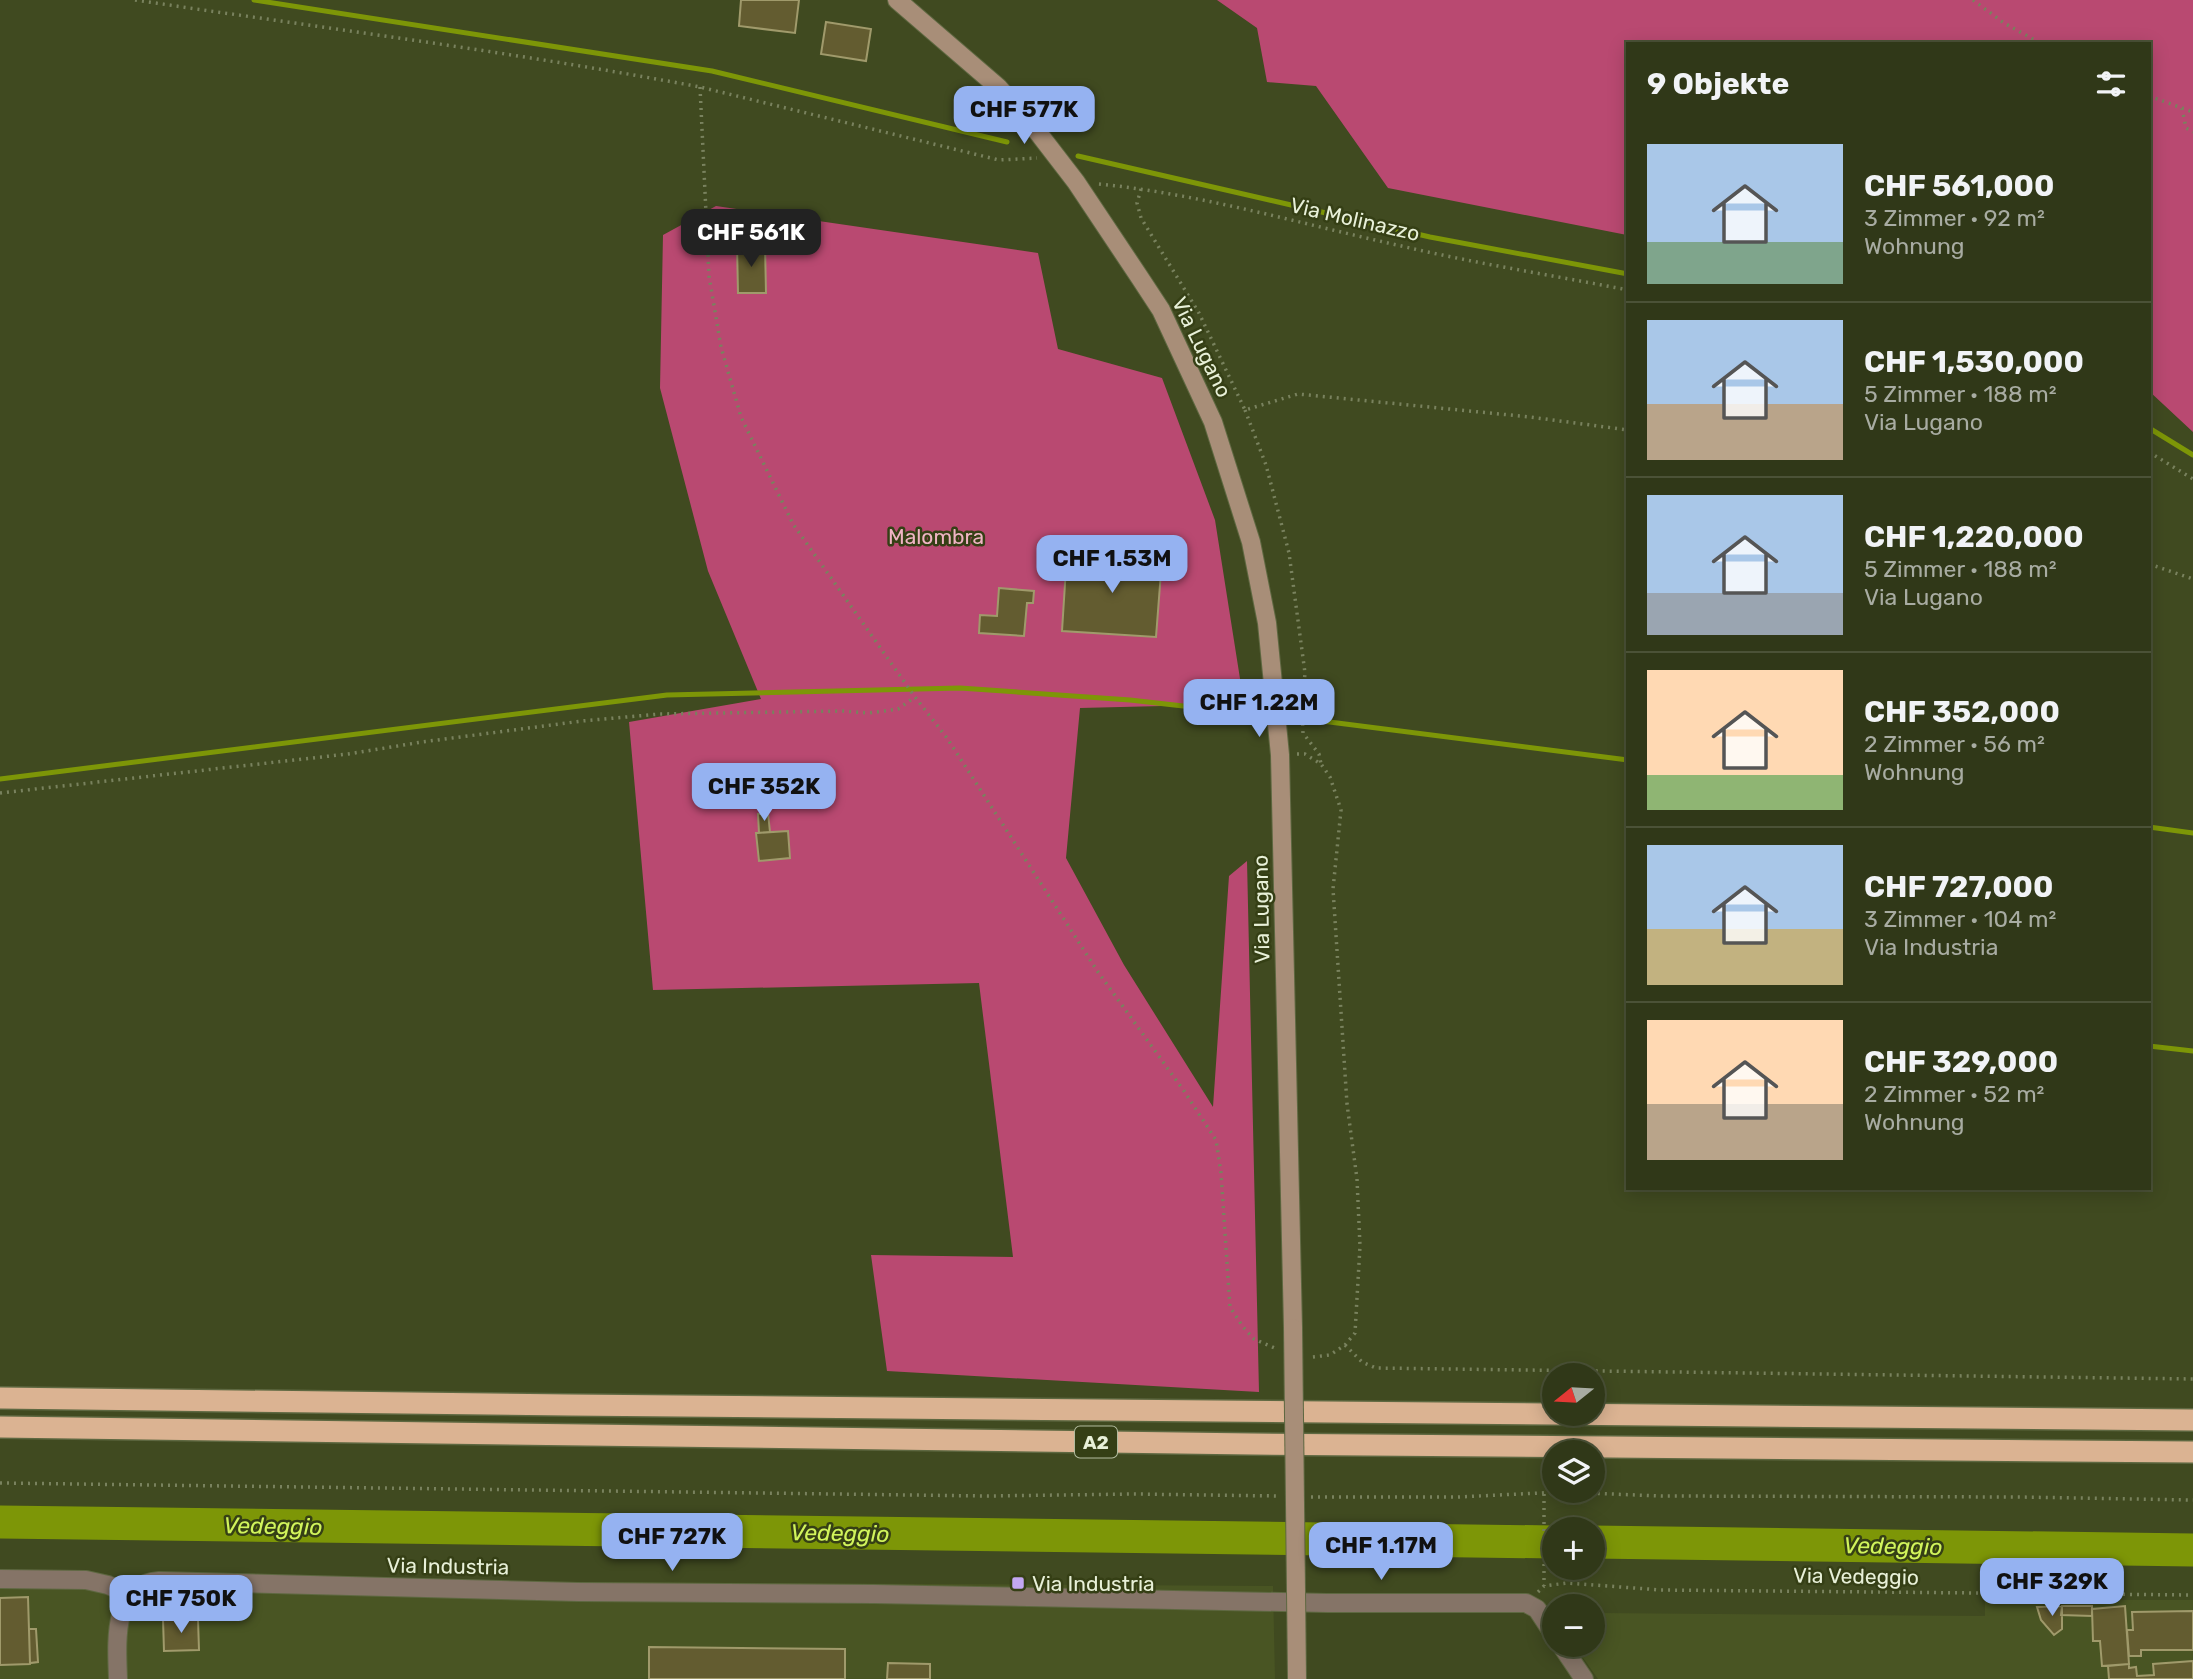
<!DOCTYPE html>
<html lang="de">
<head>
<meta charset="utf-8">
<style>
  :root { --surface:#303818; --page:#3c4325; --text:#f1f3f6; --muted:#a8aca2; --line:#4b5237; --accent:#95b2f1 }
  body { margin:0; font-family:Rubik,sans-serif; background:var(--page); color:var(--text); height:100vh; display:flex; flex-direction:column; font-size:26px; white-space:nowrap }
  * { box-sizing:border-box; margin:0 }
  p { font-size:23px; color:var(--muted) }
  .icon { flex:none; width:38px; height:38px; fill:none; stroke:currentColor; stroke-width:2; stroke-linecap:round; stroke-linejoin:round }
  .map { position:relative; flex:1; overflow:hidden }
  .sheet { position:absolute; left:1626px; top:42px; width:525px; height:1148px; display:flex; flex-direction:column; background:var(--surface); border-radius:0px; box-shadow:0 4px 18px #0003,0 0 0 2px var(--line) }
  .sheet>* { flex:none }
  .needle { width:46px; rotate:252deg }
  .controls { position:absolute; left:1542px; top:1363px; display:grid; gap:14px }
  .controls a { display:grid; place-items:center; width:63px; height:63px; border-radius:50%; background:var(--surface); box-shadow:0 4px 18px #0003,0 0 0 2px var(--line); font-size:35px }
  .price { position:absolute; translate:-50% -60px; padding:0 16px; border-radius:14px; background:var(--accent); color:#111; font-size:23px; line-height:46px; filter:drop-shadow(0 2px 4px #0008) }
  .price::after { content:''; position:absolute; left:50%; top:42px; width:21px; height:16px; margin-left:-10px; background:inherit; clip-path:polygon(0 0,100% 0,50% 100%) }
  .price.on { background:#222; color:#fff }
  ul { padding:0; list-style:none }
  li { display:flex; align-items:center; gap:21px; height:175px; padding:0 21px }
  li+li { border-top:2px solid var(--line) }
  li span { display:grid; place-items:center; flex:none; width:196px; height:140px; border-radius:0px; color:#555 }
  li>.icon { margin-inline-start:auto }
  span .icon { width:84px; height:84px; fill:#fffc; stroke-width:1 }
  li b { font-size:30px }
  h2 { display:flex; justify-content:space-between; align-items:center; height:84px; padding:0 21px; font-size:30px }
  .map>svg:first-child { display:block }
</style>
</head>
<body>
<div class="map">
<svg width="2193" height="1679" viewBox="0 0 2193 1679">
  <rect width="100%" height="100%" fill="#404a20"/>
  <!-- built -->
  <path fill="#495523" d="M0 1577 114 1579 1273 1586 1275 1679H0Z
    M1985 1600H2193V1679H1598L1574 1645H1592L1593 1613 1985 1616Z"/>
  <!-- forest -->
  <path fill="#b94971" d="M1217 0H2193V432L2149 391V44H1628L1627 235 1388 188 1316 86 1267 82 1257 28Z
    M716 206 1038 253 1058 349 1162 378 1215 520 1244 704 1080 708 1066 858 1124 965 1213 1107 1229 876 1247 861 1259 1392 887 1371 871 1255 1013 1257 979 983 653 990 629 722 761 699 708 571 660 388 663 235Z"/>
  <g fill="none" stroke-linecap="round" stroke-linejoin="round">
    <!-- stream -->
    <path stroke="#7d9607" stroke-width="5" d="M254 0 712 71 1007 142
      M1078 156 1430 237 1628 274
      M2149 428 2193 455
      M1306 719 1628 760
      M0 779 667 695 960 688 1130 700 1254 714
      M2149 827 2193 833
      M2149 1046 2193 1051"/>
    <!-- river -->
    <path stroke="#7d9607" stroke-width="33" d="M0 1522 1554 1542
      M1592 1542 2193 1550"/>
  </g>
  <!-- building -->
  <path fill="#635c30" stroke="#a09a6b" stroke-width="2" d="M741 0H799L795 33 739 26Z
    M826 22 871 29 866 61 821 54Z
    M737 245H765L766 293H738Z
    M1067 552 1162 559 1156 637 1062 631Z
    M999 588 1034 591 1033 603H1027L1024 636 979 633 980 615 997 616Z
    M768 813 770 832 759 833 758 814Z
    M788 831 790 858 759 861 756 833Z
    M28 1597 30 1664 0 1665V1598Z
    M2062 1606H2092V1616L2061 1615Z
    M2062 1606V1629L2054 1635 2041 1620 2037 1607Z
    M2125 1606 2129 1664 2102 1666 2100 1641H2093L2092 1609Z
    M2193 1611V1650H2141V1656H2129L2127 1630H2133L2132 1612Z
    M163 1619H198L199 1650 164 1651Z
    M29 1629H36L38 1662 30 1663Z
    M649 1647 845 1649V1679H649Z
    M2193 1661V1679H2109L2108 1666 2129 1664V1668L2136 1667 2137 1676 2154 1675 2153 1664Z
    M888 1663 930 1664V1679H887Z"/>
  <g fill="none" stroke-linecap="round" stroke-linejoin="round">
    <!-- minor casing -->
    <g stroke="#5e6841" stroke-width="20">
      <path id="minor" d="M0 1579 86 1580 108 1585 130 1595
        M1561 1645 1584 1679
        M118 1679C117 1645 111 1584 159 1581L578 1592 874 1594 1327 1603H1526L1537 1609 1554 1635"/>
    </g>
    <!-- secondary casing -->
    <g stroke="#5e6841" stroke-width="20">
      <path id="secondary" d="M897 0 998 87 1036 130 1076 182 1140 278 1161 310 1213 422 1251 542 1267 623 1280 755 1293 1328"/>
    </g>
    <!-- motorway casing -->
    <g stroke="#5e6841" stroke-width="24">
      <path id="motorway" d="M0 1398 569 1405 2193 1420
        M0 1427 1252 1444 2193 1452"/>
    </g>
    <!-- path -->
    <path stroke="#79825e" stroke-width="3.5" stroke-dasharray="2 5" stroke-linecap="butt" d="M135 0C324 28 513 52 700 87L999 160 1037 158
      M1973 0 2004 23 2042 44
      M700 87 709 276 721 347 741 417 793 524 915 697 947 738 1098 972 1184 1091 1216 1140 1221 1173 1230 1307 1243 1327 1254 1339 1277 1349
      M2149 96 2193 112
      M2182 108 2186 128 2193 132
      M1099 184C1200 194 1298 223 1397 245 1473 263 1551 275 1628 290
      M1141 189 1137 203 1141 218 1199 313 1245 410 1298 394 1530 417 1628 430
      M1245 410 1266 465 1289 553 1305 673 1302 710 1303 733 1319 754 1321 764
      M2149 452 2193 479
      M2149 564 2193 579
      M1297 754H1305L1321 764 1330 777 1341 810 1333 889 1347 1104 1357 1179 1360 1246 1355 1333 1345 1345 1330 1355 1312 1357
      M0 793 348 754 422 742 582 721 660 714 843 711 869 713 898 709 915 697
      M1345 1345 1362 1362 1376 1368 2193 1379
      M0 1483 987 1496 1134 1494 1279 1496
      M1544 1494V1586
      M1311 1497H1458L1560 1492 1662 1496 2019 1497 2193 1500
      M1538 1592 1544 1586 1567 1583 1661 1590 2193 1595"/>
    <!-- minor -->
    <use href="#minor" stroke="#857467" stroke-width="18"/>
    <!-- secondary -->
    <use href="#secondary" stroke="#a88e78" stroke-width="18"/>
    <!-- motorway -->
    <use href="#motorway" stroke="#dbb392" stroke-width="21"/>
    <!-- secondary-bridge casing -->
    <g stroke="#5e6841" stroke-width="20" stroke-linecap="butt">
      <path id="secondary-bridge" d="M1293 1328 1297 1679"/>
    </g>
    <!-- secondary-bridge -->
    <use href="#secondary-bridge" stroke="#a88e78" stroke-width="18"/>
  </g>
  <!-- markers -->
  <rect fill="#c3a7f2" stroke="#353f15" stroke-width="2.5" x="1011" y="1576" width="14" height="14" rx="3.5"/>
  <g text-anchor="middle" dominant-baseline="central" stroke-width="5" stroke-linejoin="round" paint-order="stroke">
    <!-- shield labels -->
    <rect fill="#353f15" stroke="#b2bb9e" stroke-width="2" x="1075" y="1426.5" width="42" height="31" rx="5"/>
    <g font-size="19" font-weight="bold" fill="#e8f0d8">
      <text x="1096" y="1442">A2</text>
    </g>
    <!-- street labels -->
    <g font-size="21" fill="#e8f0d8" stroke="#353f15">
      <text transform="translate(1355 219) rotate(13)">Via Molinazzo</text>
      <text transform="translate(1202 347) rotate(64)">Via Lugano</text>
      <text transform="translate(1261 909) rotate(-91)">Via Lugano</text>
      <text transform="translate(448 1566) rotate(1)">Via Industria</text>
      <text transform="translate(1856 1576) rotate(1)">Via Vedeggio</text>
    </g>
    <!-- park labels -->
    <g font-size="21" fill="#f0b4c4" stroke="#353f15">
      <text x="936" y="536">Malombra</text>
    </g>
    <!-- poi labels -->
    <g font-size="21" fill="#e8f0d8" stroke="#353f15" text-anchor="start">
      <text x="1032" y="1583">Via Industria</text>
    </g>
    <!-- water labels -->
    <g font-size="23" font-style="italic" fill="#d1f45b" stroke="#353f15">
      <text transform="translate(273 1526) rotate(1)">Vedeggio</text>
      <text transform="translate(840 1533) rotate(1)">Vedeggio</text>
      <text transform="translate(1893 1546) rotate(1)">Vedeggio</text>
    </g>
  </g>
</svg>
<div class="controls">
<a><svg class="needle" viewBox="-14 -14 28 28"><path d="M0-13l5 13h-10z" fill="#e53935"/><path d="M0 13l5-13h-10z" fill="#a8aca2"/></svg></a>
<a><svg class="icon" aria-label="layers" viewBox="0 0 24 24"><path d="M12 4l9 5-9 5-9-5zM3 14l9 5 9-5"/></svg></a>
<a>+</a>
<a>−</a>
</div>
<b class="price" style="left:1024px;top:146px">CHF 577K</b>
<b class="price on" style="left:751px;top:269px">CHF 561K</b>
<b class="price" style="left:1112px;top:595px">CHF 1.53M</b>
<b class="price" style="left:1259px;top:739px">CHF 1.22M</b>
<b class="price" style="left:764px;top:823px">CHF 352K</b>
<b class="price" style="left:672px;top:1573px">CHF 727K</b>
<b class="price" style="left:1381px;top:1582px">CHF 1.17M</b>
<b class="price" style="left:2052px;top:1618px">CHF 329K</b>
<b class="price" style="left:181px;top:1635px">CHF 750K</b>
<section class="sheet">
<h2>9 Objekte<svg class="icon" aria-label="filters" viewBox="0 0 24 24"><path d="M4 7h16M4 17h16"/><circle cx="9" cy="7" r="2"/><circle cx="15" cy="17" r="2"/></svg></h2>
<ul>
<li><span style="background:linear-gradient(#a9c7e8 70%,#7fa58c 0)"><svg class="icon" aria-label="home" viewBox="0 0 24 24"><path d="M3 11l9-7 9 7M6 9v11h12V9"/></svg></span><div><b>CHF 561,000</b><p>3 Zimmer · 92 m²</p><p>Wohnung</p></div></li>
<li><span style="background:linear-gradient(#a9c7e8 60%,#b9a48a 0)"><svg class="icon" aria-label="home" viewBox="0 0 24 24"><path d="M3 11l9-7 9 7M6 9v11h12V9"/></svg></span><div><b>CHF 1,530,000</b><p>5 Zimmer · 188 m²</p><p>Via Lugano</p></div></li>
<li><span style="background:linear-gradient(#a9c7e8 70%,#9aa5b1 0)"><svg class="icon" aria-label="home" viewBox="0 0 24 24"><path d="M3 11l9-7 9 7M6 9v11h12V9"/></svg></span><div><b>CHF 1,220,000</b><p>5 Zimmer · 188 m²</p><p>Via Lugano</p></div></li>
<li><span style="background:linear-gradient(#ffd9b3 75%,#8fb573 0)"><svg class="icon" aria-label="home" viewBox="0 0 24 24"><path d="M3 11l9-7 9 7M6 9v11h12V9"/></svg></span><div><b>CHF 352,000</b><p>2 Zimmer · 56 m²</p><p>Wohnung</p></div></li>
<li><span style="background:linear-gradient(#a9c7e8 60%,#c2b280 0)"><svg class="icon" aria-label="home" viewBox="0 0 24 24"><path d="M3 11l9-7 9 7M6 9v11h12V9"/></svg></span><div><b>CHF 727,000</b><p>3 Zimmer · 104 m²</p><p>Via Industria</p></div></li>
<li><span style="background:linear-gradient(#ffd9b3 60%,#b9a48a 0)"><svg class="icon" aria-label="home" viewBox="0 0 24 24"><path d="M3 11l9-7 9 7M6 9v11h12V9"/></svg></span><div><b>CHF 329,000</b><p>2 Zimmer · 52 m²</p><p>Wohnung</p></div></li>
</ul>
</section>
</div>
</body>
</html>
